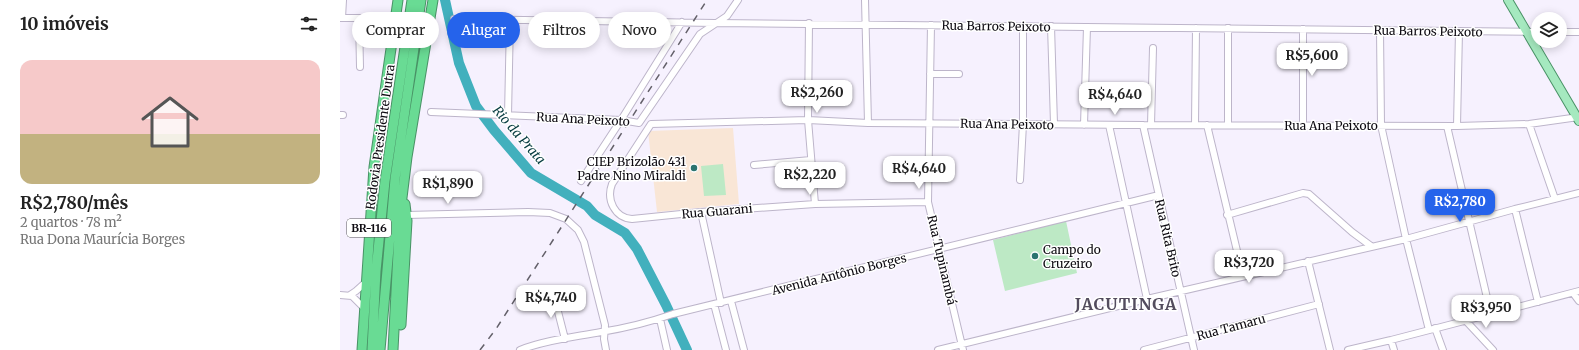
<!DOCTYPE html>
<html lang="pt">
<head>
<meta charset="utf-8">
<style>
  :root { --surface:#fff; --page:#f2f2f2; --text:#222; --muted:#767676; --line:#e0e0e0; --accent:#2563eb }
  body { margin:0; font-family:Merriweather,serif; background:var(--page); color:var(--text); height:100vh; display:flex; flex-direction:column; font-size:15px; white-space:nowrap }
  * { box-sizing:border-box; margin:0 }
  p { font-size:13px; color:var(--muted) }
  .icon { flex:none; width:22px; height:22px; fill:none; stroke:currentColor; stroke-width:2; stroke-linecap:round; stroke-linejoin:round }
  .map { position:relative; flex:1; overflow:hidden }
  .sheet { display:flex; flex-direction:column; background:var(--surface); width:340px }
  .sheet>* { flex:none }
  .guide { position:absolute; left:12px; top:12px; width:380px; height:36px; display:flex; gap:8px }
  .controls { position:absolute; left:1191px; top:12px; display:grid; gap:8px }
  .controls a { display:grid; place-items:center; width:36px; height:36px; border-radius:50%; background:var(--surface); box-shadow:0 2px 10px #0003; font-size:20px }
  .price { position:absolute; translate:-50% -34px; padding:0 9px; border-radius:8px; background:#fff; color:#222; font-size:13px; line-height:26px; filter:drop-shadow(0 1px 2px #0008) }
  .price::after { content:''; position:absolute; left:50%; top:24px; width:12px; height:9px; margin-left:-6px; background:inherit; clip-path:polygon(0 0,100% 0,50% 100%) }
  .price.current { background:var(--accent); color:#fff }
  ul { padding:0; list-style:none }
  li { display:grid; align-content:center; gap:8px; height:212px; padding:0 20px }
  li+li { border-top:1px solid var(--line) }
  li span { display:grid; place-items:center; height:124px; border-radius:12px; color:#555 }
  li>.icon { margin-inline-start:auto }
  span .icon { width:72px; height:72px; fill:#fffc; stroke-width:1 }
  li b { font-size:17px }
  h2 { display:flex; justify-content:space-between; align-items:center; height:48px; padding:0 20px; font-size:17px }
  .chip { padding:0 14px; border-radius:18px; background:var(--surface); box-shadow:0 2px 10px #0003; font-size:14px; line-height:36px }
  .chip.current { background:var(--accent); color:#fff }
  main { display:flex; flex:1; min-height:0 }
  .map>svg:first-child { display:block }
</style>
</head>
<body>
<main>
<section class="sheet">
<h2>10 imóveis<svg class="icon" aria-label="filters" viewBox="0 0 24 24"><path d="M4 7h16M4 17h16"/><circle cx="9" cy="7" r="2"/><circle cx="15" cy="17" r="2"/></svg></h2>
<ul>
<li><span style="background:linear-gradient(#f6c9c9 60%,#c2b280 0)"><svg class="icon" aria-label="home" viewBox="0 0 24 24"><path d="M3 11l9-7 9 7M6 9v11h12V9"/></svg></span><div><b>R$2,780/mês</b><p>2 quartos · 78 m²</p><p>Rua Dona Maurícia Borges</p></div></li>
</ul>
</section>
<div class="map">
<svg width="1239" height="350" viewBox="0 0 1239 350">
  <rect width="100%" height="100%" fill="#f6f1fe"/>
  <!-- education -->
  <path fill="#f9e6d6" d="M393 128 399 204 317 212 308 131Z"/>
  <!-- green -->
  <path fill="#bde9c5" d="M383 164 386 195 364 196 361 166Z
    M726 221 737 273 665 291 653 240Z"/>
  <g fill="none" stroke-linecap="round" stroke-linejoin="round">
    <!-- river -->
    <path stroke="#42b0bd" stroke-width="10" d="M105 0 119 63 136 106 154 130 191 173 247 206 255 215 285 233 297 249 326 305 347 350"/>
    <!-- minor casing -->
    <g stroke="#bdb5ca" stroke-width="8">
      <path id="minor" d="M525 0 528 123
        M0 18H37
        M2 18 3 0
        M19 18 20 67
        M114 19 375 23 1198 32
        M469 23 468 120 475 204
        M591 25 588 202 623 350
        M711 26 714 124
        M888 28V125
        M1040 30 1041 125 1066 239 1089 330
        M1220 32H1239
        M590 74H619
        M91 112 281 120 299 123 360 34 387 16 398 0
        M0 115H3
        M168 115 170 20
        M1189 124 1215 199
        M744 125 747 27
        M769 125 807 299
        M803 125 854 350
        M811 125 813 48
        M855 125 856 28
        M867 125 903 276
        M963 125V29
        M1107 126 1151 315
        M1117 126 1119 31
        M414 165 471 160
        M680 180 683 124V26
        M241 181 281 120 342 22
        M588 202 475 204 361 212 292 219C275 218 266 200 272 184L311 124 468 120 528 123 803 125 1117 126 1189 124 1239 117
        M1175 209 1198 302
        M361 212 381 303
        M66 215 188 212 210 213 226 219 238 230 244 242 265 325 264 339 266 350
        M887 215 963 193 969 194 1012 232 1031 246
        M968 261 990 350
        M1233 293 1239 301
        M0 295 12 296 24 308
        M10 295 16 291 26 282
        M214 296 225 339
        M391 301 404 350
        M374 304 386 350
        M320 319 327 350
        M1126 321 1153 350
        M1095 328 1103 350
        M1051 340 1054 350
        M180 350C205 340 235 337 261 332 286 328 310 322 333 314L819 195
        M598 350 807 299 1066 239 1175 209 1239 193
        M804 350 979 304
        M1008 350 1051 340 1239 291"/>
    </g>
    <!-- major casing -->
    <g stroke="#499266" stroke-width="10">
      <path id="major" d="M1168 0 1239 121"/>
    </g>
    <!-- highway casing -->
    <g stroke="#499266" stroke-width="11">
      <path id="highway" d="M61 325 67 221 65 204
        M22 350 34 167 58 0
        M32 350 36 271 45 181 72 0
        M40 350 55 179 81 0
        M53 350 60 214 67 157 93 0"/>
    </g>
    <!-- minor -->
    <use href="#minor" stroke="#fff" stroke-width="6"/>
    <!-- major -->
    <use href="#major" stroke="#a5e9bf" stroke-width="8"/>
    <!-- highway -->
    <use href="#highway" stroke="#69db94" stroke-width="9"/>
    <!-- rail -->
    <path stroke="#636069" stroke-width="1.5" stroke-dasharray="7 7" stroke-linecap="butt" d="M140 350 156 329 367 0"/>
  </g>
  <!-- markers -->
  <g fill="#2b7470" stroke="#fff" stroke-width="1.5">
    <circle cx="354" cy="168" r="4"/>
    <circle cx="695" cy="256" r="4"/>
  </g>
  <g text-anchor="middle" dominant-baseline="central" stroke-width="3" stroke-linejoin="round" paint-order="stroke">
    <!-- shield labels -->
    <rect fill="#fff" stroke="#565458" stroke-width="1" x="7" y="219" width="44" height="18" rx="3"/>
    <g font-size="11" font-weight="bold" fill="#0d0a11">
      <text x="29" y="228">BR-116</text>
    </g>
    <!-- street labels -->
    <g font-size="12" fill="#0d0a11" stroke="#fff">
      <text transform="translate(656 26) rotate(1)">Rua Barros Peixoto</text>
      <text transform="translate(1088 31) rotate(1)">Rua Barros Peixoto</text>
      <text transform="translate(243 119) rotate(3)">Rua Ana Peixoto</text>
      <text transform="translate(667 124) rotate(1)">Rua Ana Peixoto</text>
      <text x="991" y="125">Rua Ana Peixoto</text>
      <text transform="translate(40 137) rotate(-82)">Rodovia Presidente Dutra</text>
      <text transform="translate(377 211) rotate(-5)">Rua Guarani</text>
      <text transform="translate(828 238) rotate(77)">Rua Rita Brito</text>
      <text transform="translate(602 260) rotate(77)">Rua Tupinambá</text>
      <text transform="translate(499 274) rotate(-14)">Avenida Antônio Borges</text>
      <text transform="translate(891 327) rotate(-15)">Rua Tamaru</text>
    </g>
    <!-- poi labels -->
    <g font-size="12" fill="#0d0a11" stroke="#fff" text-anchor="end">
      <text x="346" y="161">CIEP Brizolão 431<tspan x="346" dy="14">Padre Nino Miraldi</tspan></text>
      <text x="703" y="249" text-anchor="start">Campo do<tspan x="703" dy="14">Cruzeiro</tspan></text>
    </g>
    <!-- water labels -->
    <g font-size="13" font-style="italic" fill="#073c41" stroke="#fff">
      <text transform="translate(179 135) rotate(49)">Rio da Prata</text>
    </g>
    <!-- district labels -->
    <g font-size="16" font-weight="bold" letter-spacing="1" fill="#534c5e" stroke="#fff">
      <text x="786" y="304">JACUTINGA</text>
    </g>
  </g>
</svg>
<div class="controls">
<a><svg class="icon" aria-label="layers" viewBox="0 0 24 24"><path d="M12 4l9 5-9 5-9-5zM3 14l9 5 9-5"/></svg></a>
</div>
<b class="price" style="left:972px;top:77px">R$5,600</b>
<b class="price" style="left:477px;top:114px">R$2,260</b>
<b class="price" style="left:775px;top:116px">R$4,640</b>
<b class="price" style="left:579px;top:190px">R$4,640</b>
<b class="price" style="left:470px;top:196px">R$2,220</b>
<b class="price" style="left:108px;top:205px">R$1,890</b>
<b class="price current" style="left:1120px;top:223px">R$2,780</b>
<b class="price" style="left:909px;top:284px">R$3,720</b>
<b class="price" style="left:211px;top:319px">R$4,740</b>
<b class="price" style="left:1146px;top:329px">R$3,950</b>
<div class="guide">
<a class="chip">Comprar</a>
<a class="chip current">Alugar</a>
<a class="chip">Filtros</a>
<a class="chip">Novo</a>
</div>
</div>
</main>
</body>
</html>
